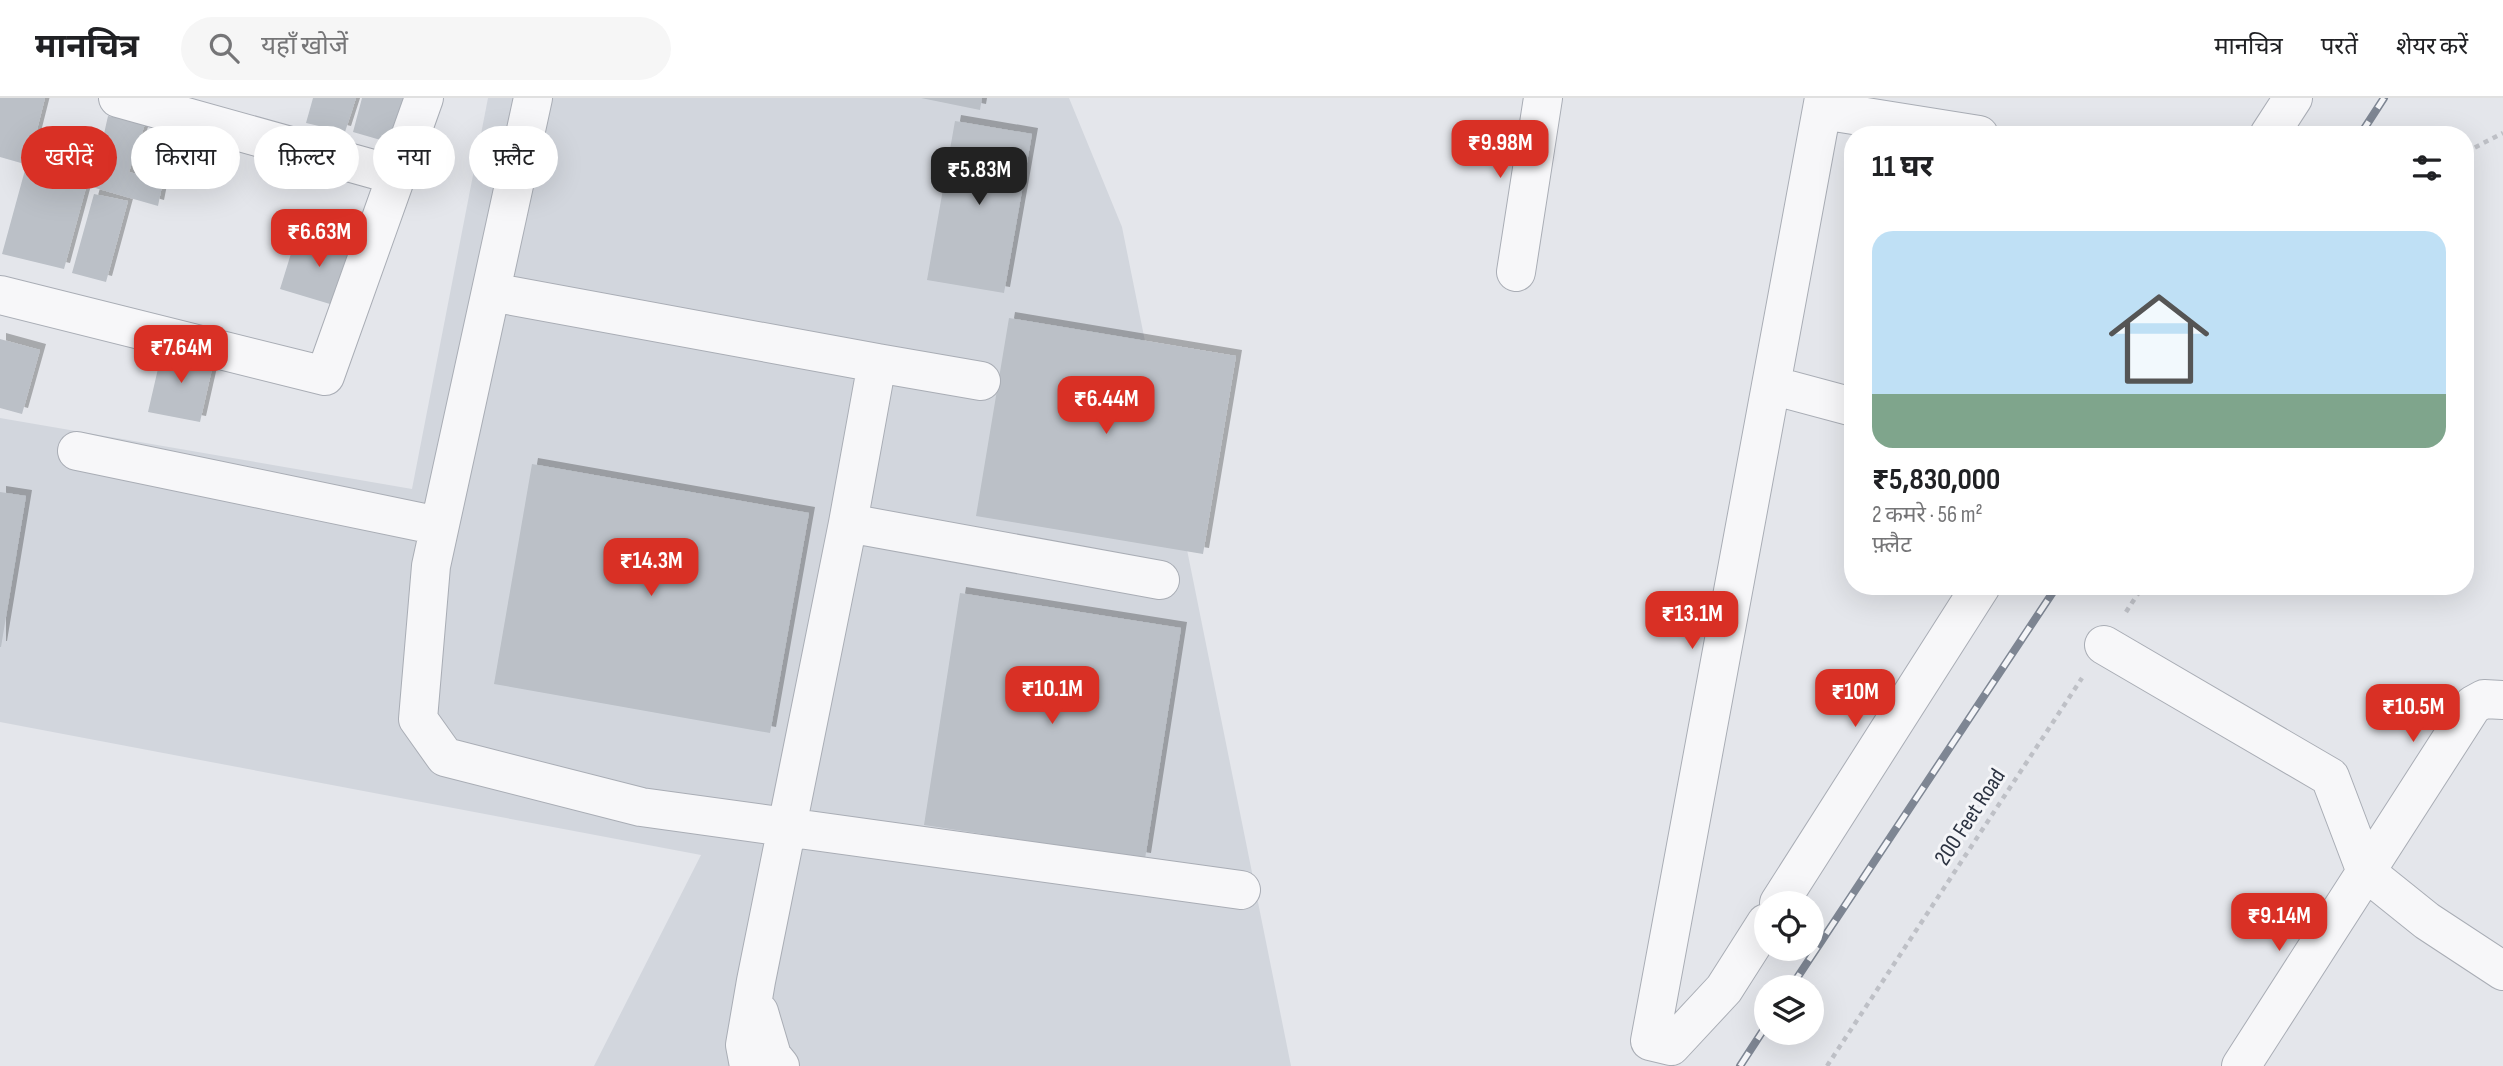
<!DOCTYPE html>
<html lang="hi">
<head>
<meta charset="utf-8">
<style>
  :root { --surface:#fff; --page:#f6f6f6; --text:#202124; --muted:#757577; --line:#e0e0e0; --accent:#d93025 }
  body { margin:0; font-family:"Sofia Sans Condensed","Noto Sans Devanagari",sans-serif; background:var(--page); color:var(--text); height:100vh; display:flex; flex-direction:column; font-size:26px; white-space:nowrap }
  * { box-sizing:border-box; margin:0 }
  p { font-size:23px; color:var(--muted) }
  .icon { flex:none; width:38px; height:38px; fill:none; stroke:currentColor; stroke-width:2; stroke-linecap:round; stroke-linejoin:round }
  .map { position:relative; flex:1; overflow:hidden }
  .panel { position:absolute; left:1844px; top:28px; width:630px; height:469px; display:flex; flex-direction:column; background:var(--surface); border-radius:28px; box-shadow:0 7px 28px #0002 }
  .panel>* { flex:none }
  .banner { position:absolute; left:21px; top:28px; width:665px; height:63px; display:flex; gap:14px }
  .fabs { position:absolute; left:1754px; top:793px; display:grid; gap:14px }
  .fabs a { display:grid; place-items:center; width:70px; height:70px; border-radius:50%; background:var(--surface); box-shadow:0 7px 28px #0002; font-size:35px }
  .price { position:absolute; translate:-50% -60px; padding:0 16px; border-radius:14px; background:var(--accent); color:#fff; font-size:23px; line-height:46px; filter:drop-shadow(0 2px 4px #0008) }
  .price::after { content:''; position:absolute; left:50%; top:42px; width:21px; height:16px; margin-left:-10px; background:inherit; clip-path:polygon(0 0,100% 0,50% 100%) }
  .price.on { background:#222; color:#fff }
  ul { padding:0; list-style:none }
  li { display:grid; align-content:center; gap:14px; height:371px; padding:0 28px }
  li span { display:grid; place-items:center; height:217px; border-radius:21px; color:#555 }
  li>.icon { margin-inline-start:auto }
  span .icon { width:126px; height:126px; fill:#fffc; stroke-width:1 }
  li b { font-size:30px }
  h2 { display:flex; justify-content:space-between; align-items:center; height:84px; padding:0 28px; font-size:30px }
  .pill { padding:0 24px; border-radius:32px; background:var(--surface); box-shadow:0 7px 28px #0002; font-size:24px; line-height:63px }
  .pill.on { background:var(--accent); color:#fff }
  header { display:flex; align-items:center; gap:42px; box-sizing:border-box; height:98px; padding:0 35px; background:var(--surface); border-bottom:2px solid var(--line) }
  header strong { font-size:33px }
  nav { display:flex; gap:38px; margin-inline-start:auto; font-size:24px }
  .search { width:490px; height:63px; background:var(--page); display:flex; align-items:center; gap:18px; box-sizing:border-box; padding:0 24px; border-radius:38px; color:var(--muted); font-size:26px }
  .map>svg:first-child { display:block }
</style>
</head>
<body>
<header>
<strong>मानचित्र</strong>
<div class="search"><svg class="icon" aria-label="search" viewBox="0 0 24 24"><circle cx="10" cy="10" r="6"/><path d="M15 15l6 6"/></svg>यहाँ खोजें</div>
<nav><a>मानचित्र</a><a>परतें</a><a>शेयर करें</a></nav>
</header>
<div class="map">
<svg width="2503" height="968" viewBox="0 0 2503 968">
  <defs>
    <filter id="shadow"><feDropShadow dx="6" dy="-6" stdDeviation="0" flood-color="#0004"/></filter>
  </defs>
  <rect width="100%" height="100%" fill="#e4e6eb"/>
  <!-- built -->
  <path fill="#d2d6dd" d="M488 0H1069L1122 129 1291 968H594L701 757 0 624V320L412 391Z"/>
  <!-- building -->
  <path fill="#bbc0c7" filter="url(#shadow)" d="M0 0H45L28 67 0 59Z
    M313 0H356L345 34 306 25Z
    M362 0H403L391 45 353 34Z
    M921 0H982L980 12Z
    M108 18 145 26 129 74 163 83 158 108 92 89Z
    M955 23 1032 36 1004 195 927 182Z
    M25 72 87 86 64 171 2 156Z
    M94 96 128 103 106 184 72 175Z
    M298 133 358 153 340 209 280 191Z
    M1009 220 1236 258 1203 456 976 418Z
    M0 241 40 252 22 316 0 310Z
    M163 249 214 262 200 324 148 314Z
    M532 366 809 415 770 635 494 586Z
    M0 394 26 398 1 549H0Z
    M960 495 1181 530 1145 761 924 727Z"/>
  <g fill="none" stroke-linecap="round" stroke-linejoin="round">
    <!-- minor casing -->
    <g stroke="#a9adb5" stroke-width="40">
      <path id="minor" d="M118 0 398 78
        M533 0 431 468 418 621 445 659 641 709 1241 792
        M1822 12 1979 37
        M2269 37 2293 0
        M1516 174 1543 0
        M491 194 877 265 848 425 756 883 745 947 749 968
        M0 197 325 278 424 0
        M877 265 981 283
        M1771 287 1853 309
        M77 353 439 428
        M848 425 1160 482
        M2104 547 2330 679 2366 774 2427 823 2503 873
        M1779 805 1981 488
        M1766 825 1724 891 1671 948 1650 943 1824 0
        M759 914 772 958 780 968
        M2241 968 2473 607 2484 601 2503 602"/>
    </g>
    <!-- path -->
    <path stroke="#bec0c6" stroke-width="4.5" stroke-dasharray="5 5" stroke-linecap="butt" d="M2466 54 2503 35
      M2126 514 2143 488
      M1827 968 2082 580"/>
    <!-- minor -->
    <use href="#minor" stroke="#f7f7f9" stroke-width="38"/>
    <!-- rail casing -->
    <g stroke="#7e8693" stroke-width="8">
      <path id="rail" d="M2360 37 2384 0
        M1791 889 2057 488
        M1740 968 1766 928"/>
    </g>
    <!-- rail -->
    <use href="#rail" stroke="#f4f5f8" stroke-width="5" stroke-dasharray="16" stroke-linecap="butt"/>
  </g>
  <g text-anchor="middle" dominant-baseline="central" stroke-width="6" stroke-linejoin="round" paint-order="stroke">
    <!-- street labels -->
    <g font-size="23" fill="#2d3442" stroke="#f4f5f8">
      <text transform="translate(1970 719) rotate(-57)">200 Feet Road</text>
    </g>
  </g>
</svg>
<div class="fabs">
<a><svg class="icon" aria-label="locate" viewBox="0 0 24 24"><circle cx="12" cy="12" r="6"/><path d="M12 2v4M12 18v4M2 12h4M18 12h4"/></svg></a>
<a><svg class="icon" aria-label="layers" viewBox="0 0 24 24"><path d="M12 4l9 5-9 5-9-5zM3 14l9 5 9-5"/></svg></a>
</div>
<b class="price" style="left:1500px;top:82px">₹9.98M</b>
<b class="price on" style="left:979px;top:109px">₹5.83M</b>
<b class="price" style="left:319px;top:171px">₹6.63M</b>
<b class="price" style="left:181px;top:287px">₹7.64M</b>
<b class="price" style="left:1106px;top:338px">₹6.44M</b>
<b class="price" style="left:651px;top:500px">₹14.3M</b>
<b class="price" style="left:1692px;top:553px">₹13.1M</b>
<b class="price" style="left:1052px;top:628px">₹10.1M</b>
<b class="price" style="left:1855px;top:631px">₹10M</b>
<b class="price" style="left:2413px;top:646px">₹10.5M</b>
<b class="price" style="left:2279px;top:855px">₹9.14M</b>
<div class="banner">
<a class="pill on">खरीदें</a>
<a class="pill">किराया</a>
<a class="pill">फ़िल्टर</a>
<a class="pill">नया</a>
<a class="pill">फ़्लैट</a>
</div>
<section class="panel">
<h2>11 घर<svg class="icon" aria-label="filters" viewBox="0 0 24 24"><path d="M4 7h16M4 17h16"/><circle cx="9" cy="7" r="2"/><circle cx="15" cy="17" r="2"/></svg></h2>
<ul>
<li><span style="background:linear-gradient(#bfe0f5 75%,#7fa58c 0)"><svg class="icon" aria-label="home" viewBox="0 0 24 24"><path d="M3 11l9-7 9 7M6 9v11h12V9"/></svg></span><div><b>₹5,830,000</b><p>2 कमरे · 56 m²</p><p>फ़्लैट</p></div></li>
</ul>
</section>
</div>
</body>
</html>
